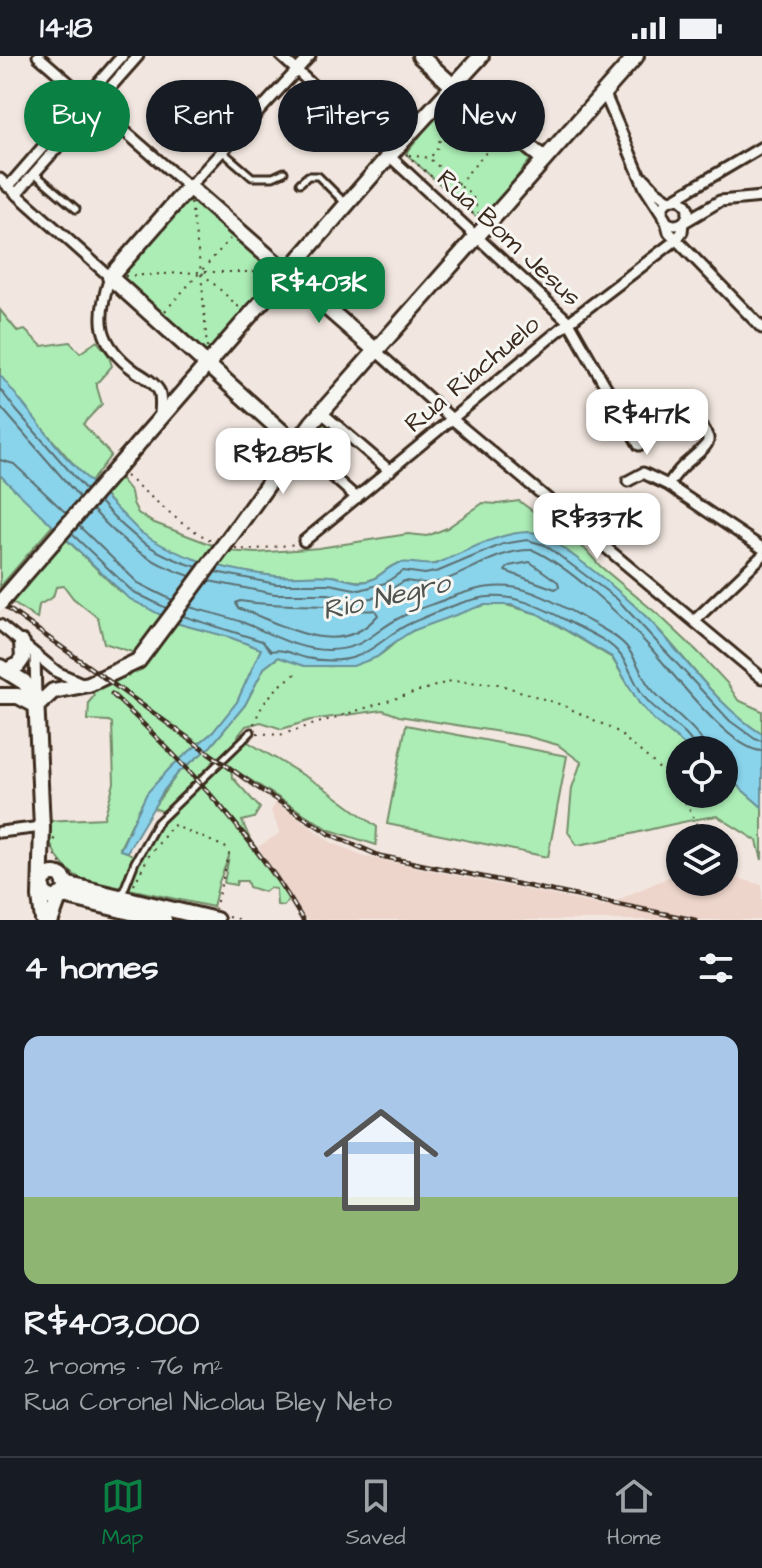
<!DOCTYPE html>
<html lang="en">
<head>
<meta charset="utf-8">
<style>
  :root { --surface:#171b24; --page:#20242c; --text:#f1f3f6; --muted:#9ea1a6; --line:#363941; --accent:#0b8043 }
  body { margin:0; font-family:"Architects Daughter",sans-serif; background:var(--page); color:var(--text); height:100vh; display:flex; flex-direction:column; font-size:30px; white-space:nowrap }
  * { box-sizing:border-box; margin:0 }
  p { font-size:26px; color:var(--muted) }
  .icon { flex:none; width:44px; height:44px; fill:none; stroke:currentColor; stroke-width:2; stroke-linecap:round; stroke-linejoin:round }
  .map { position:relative; height:864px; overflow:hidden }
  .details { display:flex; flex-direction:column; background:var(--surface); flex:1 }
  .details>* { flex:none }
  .banner { position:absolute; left:24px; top:24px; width:714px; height:72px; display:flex; gap:16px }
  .buttons { position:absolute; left:666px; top:680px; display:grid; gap:16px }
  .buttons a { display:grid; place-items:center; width:72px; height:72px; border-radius:50%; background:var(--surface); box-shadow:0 2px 6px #0004; font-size:40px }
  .price { position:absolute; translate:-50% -68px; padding:0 18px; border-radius:16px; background:#fff; color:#222; font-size:26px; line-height:52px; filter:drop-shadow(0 2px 4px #0008) }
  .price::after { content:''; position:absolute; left:50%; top:48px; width:24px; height:18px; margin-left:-12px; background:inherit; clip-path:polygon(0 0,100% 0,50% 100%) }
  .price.on { background:var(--accent); color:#fff }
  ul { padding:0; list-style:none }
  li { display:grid; align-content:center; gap:16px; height:424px; padding:0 24px }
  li+li { border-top:2px solid var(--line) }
  li span { display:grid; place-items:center; height:248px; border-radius:16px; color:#555 }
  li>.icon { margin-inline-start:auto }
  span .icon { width:144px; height:144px; fill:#fffc; stroke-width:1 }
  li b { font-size:34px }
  h2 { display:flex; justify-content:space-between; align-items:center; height:96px; padding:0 24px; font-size:34px }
  .pill { padding:0 28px; border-radius:36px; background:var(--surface); box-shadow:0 2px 6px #0004; font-size:28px; line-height:72px }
  .pill.on { background:var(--accent); color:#fff }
  .status { display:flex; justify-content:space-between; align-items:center; height:56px; padding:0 40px; background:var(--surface); direction:ltr }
  .status svg { height:22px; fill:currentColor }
  .tabs { display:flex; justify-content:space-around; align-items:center; height:112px; border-top:2px solid var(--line); background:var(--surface); font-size:22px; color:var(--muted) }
  .tabs a { display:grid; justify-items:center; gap:4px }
  .tabs .on { color:var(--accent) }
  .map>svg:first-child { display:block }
</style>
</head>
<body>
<div class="status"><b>14:18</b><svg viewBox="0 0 49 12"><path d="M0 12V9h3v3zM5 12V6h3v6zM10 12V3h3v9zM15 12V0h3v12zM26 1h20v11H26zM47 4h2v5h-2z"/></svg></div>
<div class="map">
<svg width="762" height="864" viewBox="0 0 762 864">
  <rect width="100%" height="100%" fill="#f2e7e0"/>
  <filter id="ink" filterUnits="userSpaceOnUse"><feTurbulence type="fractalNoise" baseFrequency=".0125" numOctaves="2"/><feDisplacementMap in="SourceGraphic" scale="16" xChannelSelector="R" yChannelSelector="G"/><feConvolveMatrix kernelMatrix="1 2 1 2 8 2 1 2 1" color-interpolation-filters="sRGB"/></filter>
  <g filter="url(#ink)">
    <!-- built -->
    <path fill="#edd5cb" d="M276 746 331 786 367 801 604 850 680 816V826H724V818L762 829V864H307L258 791 280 777 271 755Z"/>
    <!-- green -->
    <path fill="#acedb5" stroke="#748c6a" stroke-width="2" d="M448 44 474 55 530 104 482 166 406 98Z
      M289 47 308 64 300 73 281 56Z
      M191 131 286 216 208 308 112 221Z
      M0 254 18 276 25 274 42 290 70 286 80 297 97 285 108 298 112 310 96 328 102 348 83 368 111 399 90 427 22 349 0 319Z
      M323 363 346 384 323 409 301 387Z
      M0 419 53 469 0 531Z
      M120 422 131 436 133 447 138 457 152 466 228 495 256 497 319 492 408 478 427 480 447 472 483 447 498 448 519 445 585 493 600 510 661 561 697 595 727 627 738 644 762 655V678C719 652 692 609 658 573 625 538 588 510 549 482 508 464 472 499 434 508 422 511 409 506 397 508 387 510 380 523 366 525 354 527 342 521 330 520 312 518 293 522 275 520 235 516 174 502 142 478 128 467 116 452 104 439Z
      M67 484 119 535 162 559 141 594 132 596 104 587 98 562 73 542 64 530 56 531 53 541 39 549 37 563 10 545Z
      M499 547 538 558 612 602 639 647 655 665 691 694H680V738H724V718L762 751V804L757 785 717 760C670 766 625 782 577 789L568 776 572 732 581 706 558 689 526 680 399 660 383 654 311 664 282 673 261 666 246 670 238 680 323 731 377 771 376 789 330 774 231 712 232 721 260 752 254 762 242 765 255 795 290 840 284 850 277 849 276 833 270 832 264 836 249 831 247 825H237L236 829 224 827 229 800 219 826 213 851 129 833 137 806 168 757 153 752 178 717 211 690 245 649 264 612 279 601C311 612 343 615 376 601 386 597 395 585 405 579 430 565 471 550 499 547Z
      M176 567 232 582 261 593 237 646 213 676 172 710 147 737 120 792 134 800 122 834C80 830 50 810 46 765L104 762 114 727 112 667 109 665 88 664 89 646 94 640 91 631 140 613 164 577Z
      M406 669 567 700 548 801 387 768Z"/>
    <!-- water -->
    <path fill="#8ad4eb" stroke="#6a9099" stroke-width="2" d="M0 319 64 399 140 476C178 502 229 515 275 520 293 522 312 518 331 520 341 521 351 526 361 526 378 526 385 511 399 507 411 505 424 510 436 508 465 496 497 477 528 476 545 476 558 489 571 498 604 522 636 548 663 579 694 614 722 653 762 678V751L724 718V694H691L655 665 639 647 612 601 538 558 511 549H483L412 575 395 586 377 601 353 610H304L278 601 264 612 245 649 211 690 178 717 164 734 127 796 120 794 147 737 172 710 213 676 237 646 261 593 232 582 176 567 128 542 8 427 0 419Z"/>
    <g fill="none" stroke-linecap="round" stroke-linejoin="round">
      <!-- shore -->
      <path stroke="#5b6e70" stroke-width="2" d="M0 333 16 354 86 434
        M0 350 80 442
        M0 404 14 408 66 457
        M100 446C130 480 153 498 197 511
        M93 454C123 487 147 506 190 520
        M79 470 138 527 172 544
        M72 478 132 535 166 552
        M530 506 558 526 559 531 555 533 505 515 509 510Z
        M215 516 276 528H329L360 534 385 527 403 515 425 518 439 515 503 488 527 484 545 489 617 543 730 665 755 683 762 685
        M209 525 275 538H328L359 544 378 541 404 525C417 526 429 529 442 525 472 515 500 493 533 494 567 509 621 559 647 588 670 613 728 693 762 695
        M240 545C269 550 295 548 324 550 342 550 356 557 375 554L378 559C339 606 283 568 238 552L236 547Z
        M189 551C207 556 225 560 242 566 270 577 296 594 328 594 366 594 372 575 403 560 417 553 434 548 449 542 508 520 527 531 580 560 595 569 614 577 626 590 635 601 640 615 647 627 660 648 704 674 705 694
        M183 560 262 585 271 595C284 592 294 599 306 602 321 605 341 606 355 601 376 594 390 576 411 567 484 536 500 528 571 567 586 575 606 583 618 596 630 609 634 629 646 643 657 657 694 679 695 694"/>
      <!-- lane casing -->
      <g stroke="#3b2a1e" stroke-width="11">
        <path id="lane" d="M223 96 252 121H273L284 116
          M33 116 76 153
          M300 127 308 120H318L346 148
          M122 839 135 806 157 767 251 676"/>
      </g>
      <!-- street casing -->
      <g stroke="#3b2a1e" stroke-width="15">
        <path id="street" d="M38 0 189 131 310 0
          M281 0 569 266 639 389
          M604 36 645 132 665 163
          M0 123 110 221C96 263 97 287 135 315 143 320 154 326 159 335 162 343 160 352 160 360
          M645 123 656 135 669 144
          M8 131 122 0
          M16 138 138 0
          M662 156a13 13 0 1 1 26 0a13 13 0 1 1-26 0Z
          M674 143 762 91
          M666 165 669 176 762 272
          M686 165 720 145 762 141
          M375 294 452 363 762 622
          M321 356 390 415
          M691 359C712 385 716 382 690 404 681 411 674 420 668 429L762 492
          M297 389 357 442
          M628 425 643 417 668 429
          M304 485 569 266 676 184 682 176 683 167
          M694 565 762 500
          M0 569 57 616 82 627
          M35 599 36 641
          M0 776 42 771"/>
      </g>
      <!-- secondary casing -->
      <g stroke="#3b2a1e" stroke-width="20">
        <path id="secondary" d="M420 0 454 31 544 103
          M291 384 110 221 189 131 375 294
          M137 389 388 101 481 0
          M238 470 312 367 636 0
          M0 611 24 626 36 641 42 771 40 841 43 864
          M6 615 18 609 23 602 22 587
          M0 640H18L37 650
          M37 650 53 635 89 628 138 605 191 534
          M42 830a12 12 0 1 1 24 0a12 12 0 1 1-24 0Z
          M65 828 216 864
          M51 864 60 839 164 864"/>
      </g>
      <!-- path -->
      <path stroke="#3b2a1e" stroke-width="2" stroke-dasharray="2 6" stroke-linecap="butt" d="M456 64 462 68 470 60
        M406 98 479 163
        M409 99 430 102 437 93 442 77 456 64 451 51
        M431 104 473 141 480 161
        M458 128 500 81
        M191 147 201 216 207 292
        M202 217 241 253
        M125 220 201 216H270
        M165 255 230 183
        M126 420 183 468 213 486
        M235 492 249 494 296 488
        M254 668C262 645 277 630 297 617
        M257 677 280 679 451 625 498 628 562 649 615 674 655 708 680 737
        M681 739 697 767 692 782
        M53 783 60 786
        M52 792 59 806 72 818
        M677 807 680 802
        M134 829 148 801 173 769 225 791 229 798 215 853
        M228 861 242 864"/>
      <!-- lane -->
      <use href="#lane" stroke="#f6f6f2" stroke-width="5"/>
      <!-- street -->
      <use href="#street" stroke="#f6f6f2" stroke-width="9"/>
      <!-- secondary -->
      <use href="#secondary" stroke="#f6f6f2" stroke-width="14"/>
      <!-- rail casing -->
      <g stroke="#3b2a1e" stroke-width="5">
        <path id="rail" d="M0 547 255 730 330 778 380 800 695 864
          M112 638C179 701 257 784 303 864"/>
      </g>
      <!-- rail -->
      <use href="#rail" stroke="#f6f6f2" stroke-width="2" stroke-dasharray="6" stroke-linecap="butt"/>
      <!-- secondary-bridge casing -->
      <g stroke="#3b2a1e" stroke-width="20" stroke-linecap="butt">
        <path id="secondary-bridge" d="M191 534 238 470
          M0 547 137 389"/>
      </g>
      <!-- secondary-bridge -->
      <use href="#secondary-bridge" stroke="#f6f6f2" stroke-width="14"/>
    </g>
  </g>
  <g text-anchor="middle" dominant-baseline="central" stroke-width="6" stroke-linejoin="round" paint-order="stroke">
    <!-- street labels -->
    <g font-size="26" fill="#3b2a1e" stroke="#f6f6f2">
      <text transform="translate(509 182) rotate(43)">Rua Bom Jesus</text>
      <text transform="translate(472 318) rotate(-40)">Rua Riachuelo</text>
    </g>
    <!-- water labels -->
    <g font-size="28" font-style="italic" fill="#4f5451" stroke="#f6f6f2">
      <text transform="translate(386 541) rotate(-13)">Rio Negro</text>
    </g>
  </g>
</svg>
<div class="buttons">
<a><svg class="icon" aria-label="locate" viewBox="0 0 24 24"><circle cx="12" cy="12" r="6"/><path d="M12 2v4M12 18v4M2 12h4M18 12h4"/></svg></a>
<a><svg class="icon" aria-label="layers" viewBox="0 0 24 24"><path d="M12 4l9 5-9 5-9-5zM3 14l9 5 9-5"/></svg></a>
</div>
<b class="price on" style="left:319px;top:269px">R$403K</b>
<b class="price" style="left:647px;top:401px">R$417K</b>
<b class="price" style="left:283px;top:440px">R$285K</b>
<b class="price" style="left:597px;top:505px">R$337K</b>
<div class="banner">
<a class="pill on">Buy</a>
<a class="pill">Rent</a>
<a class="pill">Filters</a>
<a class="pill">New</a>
</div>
</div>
<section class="details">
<h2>4 homes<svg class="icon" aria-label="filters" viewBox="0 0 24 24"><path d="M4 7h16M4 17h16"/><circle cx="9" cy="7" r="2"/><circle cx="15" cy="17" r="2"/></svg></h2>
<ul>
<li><span style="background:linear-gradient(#a9c7e8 65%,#8fb573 0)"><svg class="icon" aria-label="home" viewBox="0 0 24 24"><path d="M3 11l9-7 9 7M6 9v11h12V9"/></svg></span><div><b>R$403,000</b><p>2 rooms · 76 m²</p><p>Rua Coronel Nicolau Bley Neto</p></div></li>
</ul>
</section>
<nav class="tabs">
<a class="on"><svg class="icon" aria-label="map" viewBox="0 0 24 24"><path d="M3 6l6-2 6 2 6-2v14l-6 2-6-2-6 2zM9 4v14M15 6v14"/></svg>Map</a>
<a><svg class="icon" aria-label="saved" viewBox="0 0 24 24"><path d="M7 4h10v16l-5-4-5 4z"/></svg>Saved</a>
<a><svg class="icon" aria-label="home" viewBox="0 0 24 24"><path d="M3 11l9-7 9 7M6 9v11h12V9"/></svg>Home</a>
</nav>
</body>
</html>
